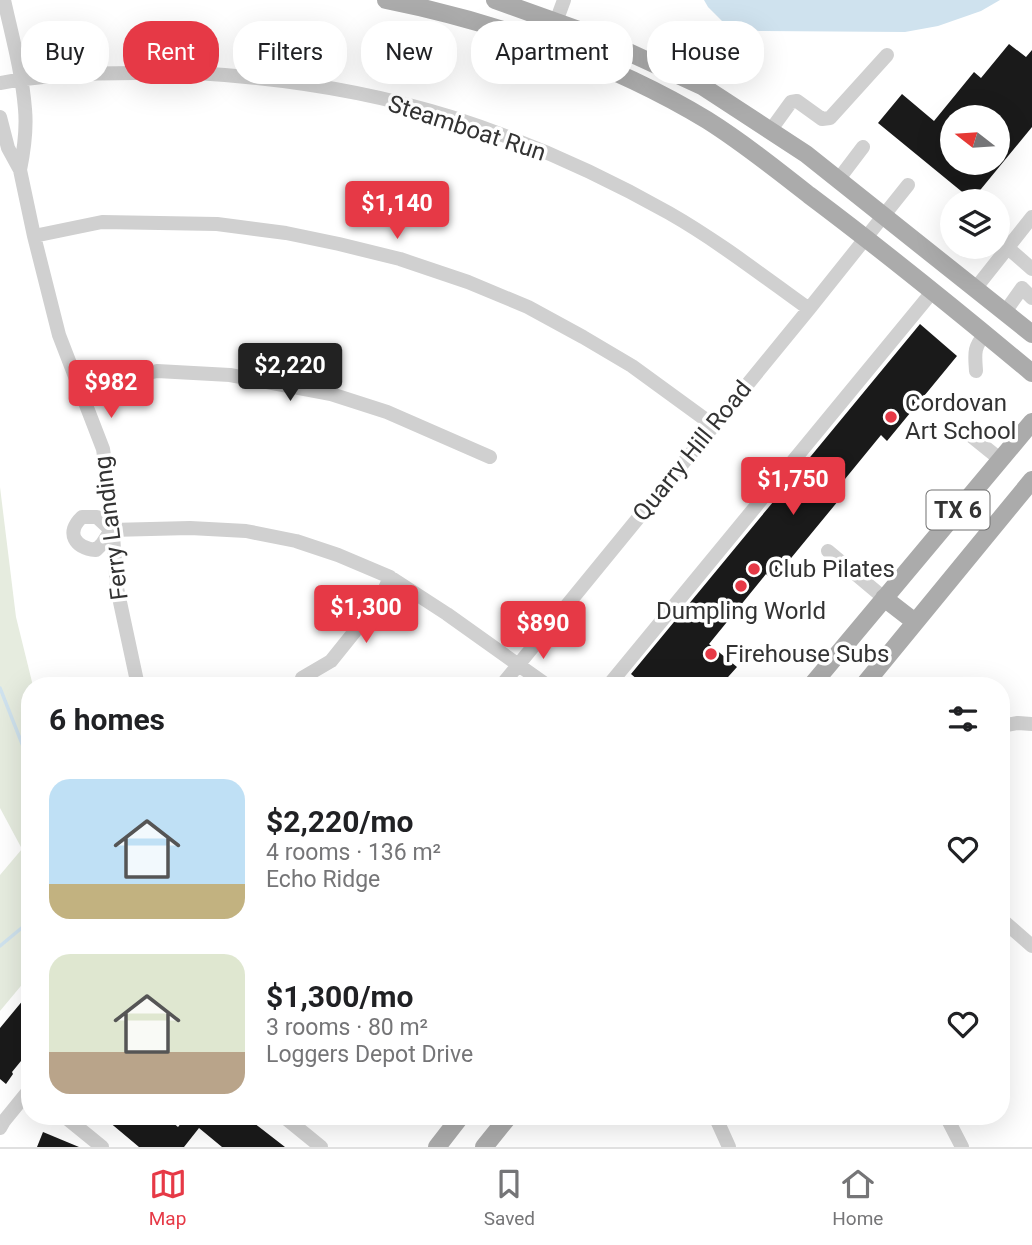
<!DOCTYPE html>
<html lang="en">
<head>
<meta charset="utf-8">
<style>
  :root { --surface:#fff; --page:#f6f6f6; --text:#202124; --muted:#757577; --line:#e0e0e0; --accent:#e63946 }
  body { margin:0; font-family:Roboto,sans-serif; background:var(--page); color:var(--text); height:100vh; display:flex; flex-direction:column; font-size:26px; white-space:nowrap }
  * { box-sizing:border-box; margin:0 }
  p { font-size:23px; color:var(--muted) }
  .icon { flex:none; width:38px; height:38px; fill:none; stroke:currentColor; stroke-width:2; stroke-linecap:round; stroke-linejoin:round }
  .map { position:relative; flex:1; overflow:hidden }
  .side { position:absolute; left:21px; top:677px; width:989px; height:448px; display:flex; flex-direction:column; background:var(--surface); border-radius:28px; box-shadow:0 7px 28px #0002 }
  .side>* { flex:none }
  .banner { position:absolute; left:21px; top:21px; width:990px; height:63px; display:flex; gap:14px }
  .needle { width:46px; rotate:287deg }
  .controls { position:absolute; left:940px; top:105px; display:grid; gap:14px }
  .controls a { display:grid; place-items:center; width:70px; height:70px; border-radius:50%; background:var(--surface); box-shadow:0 7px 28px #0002; font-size:35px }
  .price { position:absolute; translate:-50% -60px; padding:0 16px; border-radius:7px; background:var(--accent); color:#fff; font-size:23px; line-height:46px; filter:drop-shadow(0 2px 4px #0008) }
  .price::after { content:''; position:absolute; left:50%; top:42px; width:21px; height:16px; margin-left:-10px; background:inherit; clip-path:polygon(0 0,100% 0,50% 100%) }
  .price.current { background:#222; color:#fff }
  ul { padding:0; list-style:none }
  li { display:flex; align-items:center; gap:21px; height:175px; padding:0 28px }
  li span { display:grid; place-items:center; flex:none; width:196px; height:140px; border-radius:21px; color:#555 }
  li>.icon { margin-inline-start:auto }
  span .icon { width:84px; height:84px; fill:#fffc; stroke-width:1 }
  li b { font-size:30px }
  h2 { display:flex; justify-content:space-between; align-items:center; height:84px; padding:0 28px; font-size:30px }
  .chip { padding:0 24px; border-radius:28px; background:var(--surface); box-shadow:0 7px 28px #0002; font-size:24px; line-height:63px }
  .chip.current { background:var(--accent); color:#fff }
  .tabs { display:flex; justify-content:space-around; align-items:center; height:98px; border-top:2px solid var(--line); background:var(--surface); font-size:19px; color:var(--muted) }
  .tabs a { display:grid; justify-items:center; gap:4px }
  .tabs .current { color:var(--accent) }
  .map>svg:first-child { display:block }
</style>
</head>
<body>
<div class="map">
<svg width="1032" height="1147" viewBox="0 0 1032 1147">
  <rect width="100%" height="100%" fill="#fff"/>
  <!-- green -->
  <path fill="#e6ecdf" d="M0 487 16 617 33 686H30V975L0 1011V875L22 849 0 808Z"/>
  <!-- water -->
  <path fill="#cfe2ee" d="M704 0H1000L981 11 938 26 905 32 759 31 724 23 708 7Z"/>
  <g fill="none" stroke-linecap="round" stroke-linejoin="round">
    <!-- stream -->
    <path stroke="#cfe2ee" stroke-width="3.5" d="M0 688 30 764
      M0 946 30 921"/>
  </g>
  <!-- building -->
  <path fill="#1a1a1a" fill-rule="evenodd" d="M1009 44 1026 57 1032 50V127L972 200 878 123 902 94 934 121 974 72 981 78ZM952 117H998V163H952Z
    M920 324 957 356 887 441 881 435 836 490 843 495 773 580 766 574 709 644 737 667 720 686H645L631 674Z
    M24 999 30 1003V1050L12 1072 13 1074 6 1084 0 1079V1028Z
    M102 1116H165L178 1127 187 1116H245L285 1147H222L199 1128 184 1147H139Z
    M43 1132 79 1147H37Z"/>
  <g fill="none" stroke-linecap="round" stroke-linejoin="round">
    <!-- minor -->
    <path stroke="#d0d0d0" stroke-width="14" d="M4 0C12 36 22 72 25 109 27 130 24 150 20 170
      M547 46 564 0
      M0 83C44 75 92 73 137 73 157 73 176 72 196 73 281 78 369 91 451 117 526 141 600 174 669 213 718 241 763 276 809 309
      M0 117 8 148 20 170 34 236 59 335 103 449 110 496 117 588 138 686
      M770 131 791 102 797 101 822 119 830 118 887 55
      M838 180 863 147
      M34 236 102 222 217 224 286 233 339 244 400 259 468 282 528 307 583 337 632 366 713 425
      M1008 248 1032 269
      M975 289 1032 217
      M1005 312 1022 288 1032 298
      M976 371C975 354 973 348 985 334
      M82 393 122 379 157 371 230 375 331 394 387 412 490 457
      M970 435 1001 460
      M82 517H97L111 530 102 544 96 550C75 548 65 533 82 517Z
      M111 530 190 528 246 531 296 541 338 555 390 577 447 614 548 686
      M828 551 884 598
      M302 678 331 661 380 600 390 577
      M501 686 809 309 908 185
      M608 686 933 291
      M1001 726 1018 723 1032 724
      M1001 919 1032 946
      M64 1116 102 1147
      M283 1116 321 1147
      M715 1116 729 1147
      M946 1116 962 1147
      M0 1128 4 1121 30 1089"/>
    <!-- major -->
    <path stroke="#ababab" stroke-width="18" d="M386 0C496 22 611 62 707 120 742 142 776 169 809 195 885 252 959 312 1032 373
      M495 0 587 33 702 86 806 154 1032 334
      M884 598 915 622
      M811 686 1032 422
      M863 686 1032 480
      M437 1147 461 1116
      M484 1147 509 1116"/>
  </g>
  <!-- markers -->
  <g fill="#e63946" stroke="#fff" stroke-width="2.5">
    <circle cx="891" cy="417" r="7"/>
    <circle cx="754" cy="569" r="7"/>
    <circle cx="741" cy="586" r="7"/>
    <circle cx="711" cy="654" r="7"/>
  </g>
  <g text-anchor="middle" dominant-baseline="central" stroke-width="7" stroke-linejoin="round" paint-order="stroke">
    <!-- shield labels -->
    <rect fill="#fff" stroke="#707070" stroke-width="2" x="926.5" y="490.5" width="63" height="39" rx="5"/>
    <g font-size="23" font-weight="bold" fill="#333">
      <text x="958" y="510">TX 6</text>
    </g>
    <!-- street labels -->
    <g font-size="24" fill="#333" stroke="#fff">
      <text transform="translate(467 128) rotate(18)">Steamboat Run</text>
      <text transform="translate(692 451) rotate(-51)">Quarry Hill Road</text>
      <text transform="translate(111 528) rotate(-97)">Ferry Landing</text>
    </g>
    <!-- poi labels -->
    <g font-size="24" fill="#333" stroke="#fff" text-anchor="start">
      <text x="905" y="403">Cordovan<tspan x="905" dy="28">Art School</tspan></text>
      <text x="768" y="569">Club Pilates</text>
      <text x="741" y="611" text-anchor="middle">Dumpling World</text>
      <text x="725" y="654">Firehouse Subs</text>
    </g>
  </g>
</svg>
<div class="controls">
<a><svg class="needle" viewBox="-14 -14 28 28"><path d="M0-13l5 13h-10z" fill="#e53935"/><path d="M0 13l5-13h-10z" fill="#757577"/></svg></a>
<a><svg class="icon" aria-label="layers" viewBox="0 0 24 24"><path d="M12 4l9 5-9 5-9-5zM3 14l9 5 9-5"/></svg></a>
</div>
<b class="price" style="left:397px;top:241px">$1,140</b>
<b class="price current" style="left:290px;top:403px">$2,220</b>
<b class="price" style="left:111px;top:420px">$982</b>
<b class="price" style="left:793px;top:517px">$1,750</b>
<b class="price" style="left:366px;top:645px">$1,300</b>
<b class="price" style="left:543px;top:661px">$890</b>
<div class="banner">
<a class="chip">Buy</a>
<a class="chip current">Rent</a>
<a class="chip">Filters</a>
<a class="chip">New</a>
<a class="chip">Apartment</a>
<a class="chip">House</a>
</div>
<section class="side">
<h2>6 homes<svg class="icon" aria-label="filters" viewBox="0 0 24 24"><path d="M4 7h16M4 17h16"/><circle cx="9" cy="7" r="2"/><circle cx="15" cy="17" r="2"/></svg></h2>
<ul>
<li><span style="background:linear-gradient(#bfe0f5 75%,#c2b280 0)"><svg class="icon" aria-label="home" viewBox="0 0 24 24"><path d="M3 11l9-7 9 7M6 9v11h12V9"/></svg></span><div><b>$2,220/mo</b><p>4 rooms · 136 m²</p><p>Echo Ridge</p></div><svg class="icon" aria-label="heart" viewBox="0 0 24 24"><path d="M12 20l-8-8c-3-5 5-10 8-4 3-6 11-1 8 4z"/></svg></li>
<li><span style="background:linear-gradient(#dfe7d0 70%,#b9a48a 0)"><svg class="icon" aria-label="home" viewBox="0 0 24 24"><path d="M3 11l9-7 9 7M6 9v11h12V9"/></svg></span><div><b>$1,300/mo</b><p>3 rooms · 80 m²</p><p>Loggers Depot Drive</p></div><svg class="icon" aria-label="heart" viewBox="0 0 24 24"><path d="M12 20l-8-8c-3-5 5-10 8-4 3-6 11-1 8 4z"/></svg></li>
</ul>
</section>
</div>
<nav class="tabs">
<a class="current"><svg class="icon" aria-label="map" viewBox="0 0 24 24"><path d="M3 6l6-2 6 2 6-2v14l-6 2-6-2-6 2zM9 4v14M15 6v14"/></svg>Map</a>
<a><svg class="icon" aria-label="saved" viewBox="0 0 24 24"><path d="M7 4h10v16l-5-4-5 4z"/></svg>Saved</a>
<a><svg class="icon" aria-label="home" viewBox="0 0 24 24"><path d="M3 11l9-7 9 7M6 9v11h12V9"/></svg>Home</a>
</nav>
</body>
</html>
